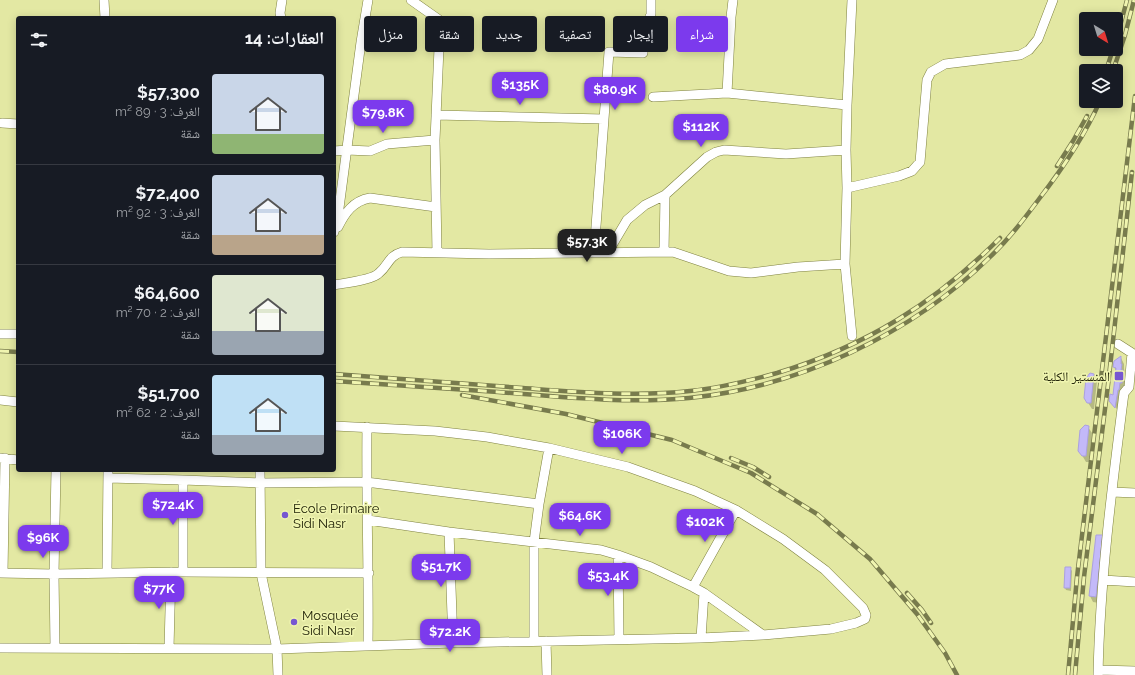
<!DOCTYPE html>
<html lang="ar">
<head>
<meta charset="utf-8">
<style>
  :root { --surface:#171b24; --page:#20242c; --text:#f1f3f6; --muted:#9ea1a6; --line:#363941; --accent:#7c3aed }
  body { margin:0; font-family:Raleway,"Noto Naskh Arabic",sans-serif; background:var(--page); color:var(--text); direction:rtl; height:100vh; display:flex; flex-direction:column; font-size:15px; white-space:nowrap }
  * { box-sizing:border-box; margin:0 }
  p { font-size:13px; color:var(--muted) }
  .icon { flex:none; width:22px; height:22px; fill:none; stroke:currentColor; stroke-width:2; stroke-linecap:round; stroke-linejoin:round }
  .map { position:relative; flex:1; overflow:hidden; direction:ltr }
  .side { position:absolute; left:16px; top:16px; width:320px; height:456px; display:flex; flex-direction:column; background:var(--surface); border-radius:4px; box-shadow:0 2px 10px #0003; direction:rtl }
  .side>* { flex:none }
  .banner { position:absolute; left:348px; top:16px; width:380px; height:36px; direction:rtl; display:flex; gap:8px }
  .needle { width:26px; rotate:142deg }
  .tools { position:absolute; left:1079px; top:12px; display:grid; gap:8px }
  .tools a { display:grid; place-items:center; width:44px; height:44px; border-radius:4px; background:var(--surface); box-shadow:0 2px 10px #0003; font-size:20px }
  .price { position:absolute; translate:-50% -34px; padding:0 9px; border-radius:8px; background:var(--accent); color:#fff; font-size:13px; line-height:26px; filter:drop-shadow(0 1px 2px #0008) }
  .price::after { content:''; position:absolute; left:50%; top:24px; width:12px; height:9px; margin-left:-6px; background:inherit; clip-path:polygon(0 0,100% 0,50% 100%) }
  .price.selected { background:#222; color:#fff }
  ul { padding:0; list-style:none }
  li { display:flex; align-items:center; gap:12px; height:100px; padding:0 12px }
  li+li { border-top:1px solid var(--line) }
  li span { display:grid; place-items:center; flex:none; width:112px; height:80px; border-radius:4px; color:#555 }
  li>.icon { margin-inline-start:auto }
  span .icon { width:48px; height:48px; fill:#fffc; stroke-width:1 }
  li b { font-size:17px }
  h2 { display:flex; justify-content:space-between; align-items:center; height:48px; padding:0 12px; font-size:17px }
  .chip { padding:0 14px; border-radius:4px; background:var(--surface); box-shadow:0 2px 10px #0003; font-size:14px; line-height:36px }
  .chip.selected { background:var(--accent); color:#fff }
  .map>svg:first-child { display:block }
</style>
</head>
<body>
<div class="map">
<svg width="1135" height="675" viewBox="0 0 1135 675">
  <rect width="100%" height="100%" fill="#e3e8a3"/>
  <!-- shadow -->
  <path fill="#0003" d="M1121 358 1124 364V369L1126 377 1125 389 1119 412 1110 400 1113 396 1116 371 1114 367Z
    M1094 374 1097 381 1094 409H1092L1085 398Z
    M1088 427 1092 433 1089 462H1086L1079 450Z
    M1103 536 1099 603 1093 602 1090 596Z
    M1070 568 1072 571 1071 591 1066 590 1065 588Z"/>
  <!-- building -->
  <path fill="#c3b9f9" stroke="#aba1df" d="M1121 356V364H1122L1121 370H1123L1122 383H1120L1119 390H1118L1115 408 1109 401 1110 394 1113 395 1116 368 1113 367 1114 361Z
    M1090 373 1094 374 1091 403H1087L1084 398 1086 378Z
    M1085 425 1089 426 1086 456H1082L1078 451 1080 430Z
    M1096 535H1103L1096 597 1089 596Z
    M1065 567H1071L1070 588H1064Z"/>
  <g fill="none" stroke-linecap="round" stroke-linejoin="round">
    <!-- street casing -->
    <g stroke="#7f8240" stroke-width="10">
      <path id="street" d="M104 0 105 18
        M411 0 438 19 440 25 435 140 437 253
        M852 0 847 105 846 150 847 188 845 264 852 336
        M281 18 280 13 282 0
        M727 93 731 17 733 0
        M653 97 727 93 847 105
        M436 115 604 119
        M2 123 18 124
        M334 151 347 150 370 151 387 144 435 140
        M847 188 899 176 912 171 920 162 927 80 931 72 945 64 1020 55 1029 50 1038 39 1053 0
        M338 227C345 213 353 201 370 198L436 207
        M334 232 339 208 361 42 368 0
        M608 252 627 220 645 205 665 195 707 157 716 152 724 150 786 154 846 150
        M664 252 665 195
        M594 253 609 52 643 53 644 32 651 14V0
        M334 285C344 283 373 280 379 273 389 265 388 256 402 252L489 254 673 252 729 271 751 273 798 267 845 264
        M0 334H18
        M0 400 18 402
        M367 427C366 500 369 573 368 645
        M0 458 18 460
        M260 470 261 573 277 649 278 675
        M108 478 183 480 260 483 366 482 539 504
        M183 480V572
        M1112 492 1135 493
        M368 520 449 532 601 550 618 555 651 567 693 587 704 593 763 635
        M449 532 453 643
        M618 555 619 639
        M0 573 54 574 183 572 369 573
        M3 573 5 458
        M107 573 108 470
        M1103 580 1135 582
        M693 587 736 510
        M701 638 704 593
        M534 641V542L539 504 549 448
        M546 641 547 675
        M0 648 277 649 453 643 701 638 763 635 831 629 856 623 865 619 866 615 863 608 825 570 783 539 736 510 695 491 628 467 549 448 487 437 435 431 334 426
        M55 648 54 574 56 470
        M169 648 171 572
        M1099 670 1135 671
        M1098 675C1100 580 1112 487 1124 393L1129 387 1132 353 1118 344"/>
    </g>
    <!-- street -->
    <use href="#street" stroke="#fff" stroke-width="9"/>
    <!-- rail casing -->
    <g stroke="#787b4d" stroke-width="4.5">
      <path id="rail" d="M1116 41 1127 0
        M1106 71 1113 49
        M1113 71 1125 35 1134 0
        M1057 166 1073 141 1087 116
        M0 351 18 352
        M334 374C397 379 460 383 523 388 578 392 635 397 690 391 720 388 748 381 777 373 866 346 935 303 1000 238
        M334 381C389 385 444 388 498 392 562 397 626 404 689 398 799 387 912 334 990 257 1009 239 1024 219 1039 199 1063 168 1084 137 1100 101
        M462 395 566 414 672 440 751 473 817 514 870 559 917 614 945 653 957 675
        M731 458 753 467 769 477
        M907 593 922 610 931 623
        M1068 675 1077 577 1135 96
        M1075 675 1084 577 1108 385 1132 172"/>
    </g>
    <!-- rail -->
    <use href="#rail" stroke="#f0f5b0" stroke-width="3" stroke-dasharray="9" stroke-linecap="butt"/>
  </g>
  <!-- markers -->
  <g fill="#7757d1" stroke="#f0f5b0" stroke-width="1.5">
    <rect x="1114" y="371" width="10" height="10" rx="2"/>
    <circle cx="285" cy="515" r="4"/>
    <circle cx="294" cy="622" r="4"/>
  </g>
  <g text-anchor="middle" dominant-baseline="central" stroke-width="3" stroke-linejoin="round" paint-order="stroke">
    <!-- poi labels -->
    <g font-size="13" fill="#24260a" stroke="#f0f5b0" text-anchor="start">
      <text x="1110" y="376" text-anchor="end">المنستير الكلية</text>
      <text x="293" y="508">École Primaire<tspan x="293" dy="15">Sidi Nasr</tspan></text>
      <text x="302" y="615">Mosquée<tspan x="302" dy="15">Sidi Nasr</tspan></text>
    </g>
  </g>
</svg>
<div class="tools">
<a><svg class="needle" viewBox="-14 -14 28 28"><path d="M0-13l5 13h-10z" fill="#e53935"/><path d="M0 13l5-13h-10z" fill="#9ea1a6"/></svg></a>
<a><svg class="icon" aria-label="layers" viewBox="0 0 24 24"><path d="M12 4l9 5-9 5-9-5zM3 14l9 5 9-5"/></svg></a>
</div>
<b class="price" style="left:520px;top:106px">$135K</b>
<b class="price" style="left:615px;top:111px">$80.9K</b>
<b class="price" style="left:383px;top:134px">$79.8K</b>
<b class="price" style="left:701px;top:148px">$112K</b>
<b class="price selected" style="left:587px;top:263px">$57.3K</b>
<b class="price" style="left:622px;top:455px">$106K</b>
<b class="price" style="left:173px;top:526px">$72.4K</b>
<b class="price" style="left:580px;top:537px">$64.6K</b>
<b class="price" style="left:705px;top:543px">$102K</b>
<b class="price" style="left:43px;top:559px">$96K</b>
<b class="price" style="left:441px;top:588px">$51.7K</b>
<b class="price" style="left:608px;top:597px">$53.4K</b>
<b class="price" style="left:159px;top:610px">$77K</b>
<b class="price" style="left:450px;top:653px">$72.2K</b>
<div class="banner">
<a class="chip selected">شراء</a>
<a class="chip">إيجار</a>
<a class="chip">تصفية</a>
<a class="chip">جديد</a>
<a class="chip">شقة</a>
<a class="chip">منزل</a>
</div>
<section class="side">
<h2>العقارات: 14<svg class="icon" aria-label="filters" viewBox="0 0 24 24"><path d="M4 7h16M4 17h16"/><circle cx="9" cy="7" r="2"/><circle cx="15" cy="17" r="2"/></svg></h2>
<ul>
<li><span style="background:linear-gradient(#c9d6e8 75%,#8fb573 0)"><svg class="icon" aria-label="home" viewBox="0 0 24 24"><path d="M3 11l9-7 9 7M6 9v11h12V9"/></svg></span><div><b>$57,300</b><p>الغرف: 3 · 89 m²</p><p>شقة</p></div></li>
<li><span style="background:linear-gradient(#c9d6e8 75%,#b9a48a 0)"><svg class="icon" aria-label="home" viewBox="0 0 24 24"><path d="M3 11l9-7 9 7M6 9v11h12V9"/></svg></span><div><b>$72,400</b><p>الغرف: 3 · 92 m²</p><p>شقة</p></div></li>
<li><span style="background:linear-gradient(#dfe7d0 70%,#9aa5b1 0)"><svg class="icon" aria-label="home" viewBox="0 0 24 24"><path d="M3 11l9-7 9 7M6 9v11h12V9"/></svg></span><div><b>$64,600</b><p>الغرف: 2 · 70 m²</p><p>شقة</p></div></li>
<li><span style="background:linear-gradient(#bfe0f5 75%,#9aa5b1 0)"><svg class="icon" aria-label="home" viewBox="0 0 24 24"><path d="M3 11l9-7 9 7M6 9v11h12V9"/></svg></span><div><b>$51,700</b><p>الغرف: 2 · 62 m²</p><p>شقة</p></div></li>
</ul>
</section>
</div>
</body>
</html>
